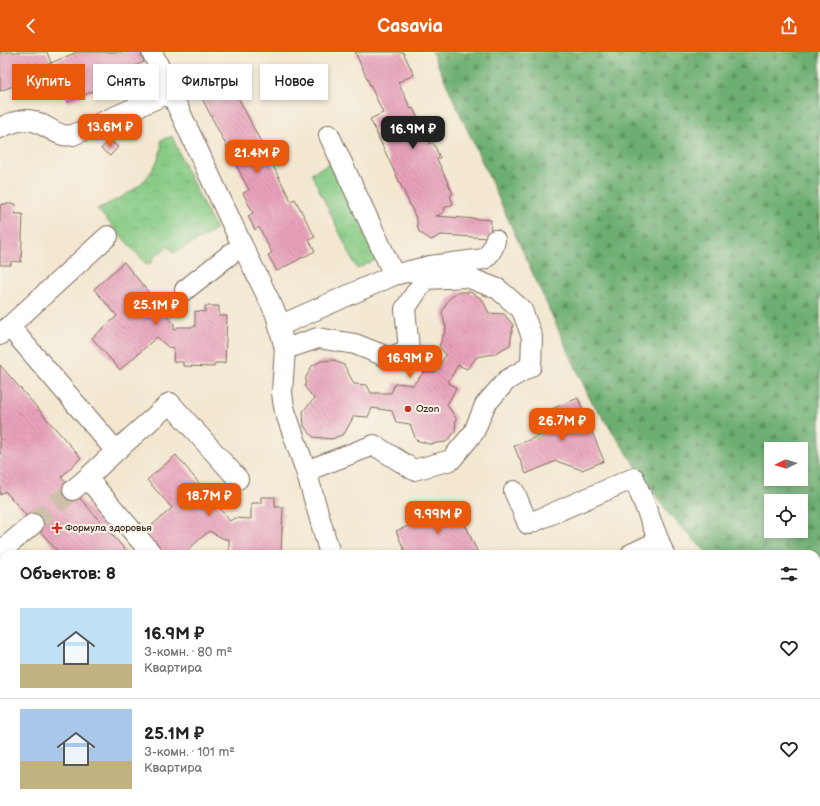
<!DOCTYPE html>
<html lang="ru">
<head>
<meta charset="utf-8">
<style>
  :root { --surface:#fff; --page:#f6f6f6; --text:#202124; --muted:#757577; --line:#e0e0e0; --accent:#ea580c }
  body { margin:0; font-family:"Balsamiq Sans",sans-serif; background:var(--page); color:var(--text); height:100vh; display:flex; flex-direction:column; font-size:15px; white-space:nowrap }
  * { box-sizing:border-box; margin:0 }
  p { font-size:13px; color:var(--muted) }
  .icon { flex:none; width:22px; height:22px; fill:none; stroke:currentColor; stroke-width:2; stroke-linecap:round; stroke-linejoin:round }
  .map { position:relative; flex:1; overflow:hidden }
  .side { position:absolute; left:0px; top:498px; width:820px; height:256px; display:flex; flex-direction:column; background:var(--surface); border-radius:12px 12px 0 0; box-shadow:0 2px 6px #0003 }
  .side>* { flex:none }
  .banner { position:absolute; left:12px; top:12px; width:400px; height:36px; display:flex; gap:8px }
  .needle { width:26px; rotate:265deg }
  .fabs { position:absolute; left:764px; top:390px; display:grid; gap:8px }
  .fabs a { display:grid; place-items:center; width:44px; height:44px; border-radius:0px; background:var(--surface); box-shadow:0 2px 6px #0003; font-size:20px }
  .price { position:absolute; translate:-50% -34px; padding:0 9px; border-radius:8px; background:var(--accent); color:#fff; font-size:13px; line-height:26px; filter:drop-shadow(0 1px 2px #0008) }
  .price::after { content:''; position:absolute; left:50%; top:24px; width:12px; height:9px; margin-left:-6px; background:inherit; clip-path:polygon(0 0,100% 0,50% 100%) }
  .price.selected { background:#222; color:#fff }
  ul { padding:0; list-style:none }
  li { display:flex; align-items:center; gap:12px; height:100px; padding:0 20px }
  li+li { border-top:1px solid var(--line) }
  li span { display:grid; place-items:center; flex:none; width:112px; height:80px; border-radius:0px; color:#555 }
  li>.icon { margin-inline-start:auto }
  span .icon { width:48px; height:48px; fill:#fffc; stroke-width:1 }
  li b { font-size:17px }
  h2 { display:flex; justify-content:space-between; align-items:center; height:48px; padding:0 20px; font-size:17px }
  .pill { padding:0 14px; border-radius:0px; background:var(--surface); box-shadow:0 2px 6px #0003; font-size:14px; line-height:36px }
  .pill.selected { background:var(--accent); color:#fff }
  header { display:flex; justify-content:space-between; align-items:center; height:52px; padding:0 20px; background:var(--accent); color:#fff; font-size:18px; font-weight:700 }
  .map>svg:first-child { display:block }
</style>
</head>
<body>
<header><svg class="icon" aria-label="back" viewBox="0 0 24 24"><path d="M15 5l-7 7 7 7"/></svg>Casavia<svg class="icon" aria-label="share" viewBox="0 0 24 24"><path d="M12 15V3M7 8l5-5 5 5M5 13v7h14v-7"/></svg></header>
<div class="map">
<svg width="820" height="754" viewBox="0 0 820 754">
  <defs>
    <pattern id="forest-firs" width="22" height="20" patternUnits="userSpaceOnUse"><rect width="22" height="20" fill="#6daf72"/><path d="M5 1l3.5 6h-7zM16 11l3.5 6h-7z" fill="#5b8f5d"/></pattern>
    <pattern id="park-crowns" width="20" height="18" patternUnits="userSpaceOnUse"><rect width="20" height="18" fill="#87cb85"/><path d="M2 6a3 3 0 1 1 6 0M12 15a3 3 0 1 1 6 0" fill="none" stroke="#75ae72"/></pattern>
    <pattern id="building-back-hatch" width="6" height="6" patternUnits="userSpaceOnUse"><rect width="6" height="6" fill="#e9a2bc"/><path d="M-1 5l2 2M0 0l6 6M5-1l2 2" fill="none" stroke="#be8498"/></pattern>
  </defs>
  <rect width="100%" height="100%" fill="#f7f3e8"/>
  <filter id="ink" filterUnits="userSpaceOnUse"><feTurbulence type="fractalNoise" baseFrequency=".025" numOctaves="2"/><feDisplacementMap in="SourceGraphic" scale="8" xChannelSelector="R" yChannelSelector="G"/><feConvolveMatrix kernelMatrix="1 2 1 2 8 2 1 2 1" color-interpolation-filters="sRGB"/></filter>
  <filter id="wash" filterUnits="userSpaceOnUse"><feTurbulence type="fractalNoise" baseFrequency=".012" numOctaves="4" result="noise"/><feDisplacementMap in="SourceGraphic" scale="16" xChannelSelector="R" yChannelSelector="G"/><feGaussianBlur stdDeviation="0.9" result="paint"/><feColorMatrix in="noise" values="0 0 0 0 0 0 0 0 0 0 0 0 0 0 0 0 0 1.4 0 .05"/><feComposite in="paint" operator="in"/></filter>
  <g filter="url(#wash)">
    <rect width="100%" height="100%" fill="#f3e7d0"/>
    <!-- forest -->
    <path fill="url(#forest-firs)" stroke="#546c48" fill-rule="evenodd" d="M432 0H820V613L816 609V502H708L670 464 590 347ZM771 397H801V427H771ZM771 449H801V479H771Z"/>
    <!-- park -->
    <path fill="url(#park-crowns)" stroke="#617a52" d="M172 84 186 117 216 178 174 201 168 194 152 207 153 209 147 213 97 157C122 145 144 137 157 109 160 102 162 96 161 88Z
      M332 111 377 207 357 217 311 121Z"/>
    <g id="blocks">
      <!-- building -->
      <path fill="url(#building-back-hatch)" d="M0 0H47L51 11 19 25 21 31 0 39Z
        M77 0H140L144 10 112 24 114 30 68 50 51 11Z
        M355 0H403L414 23 398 30 411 57 413 56 430 92 433 90 440 106 437 107 453 142 450 144 453 152 444 156 445 158 441 162 436 164 491 168 490 186 441 183 431 188 419 180 417 173V168L370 67 383 61Z
        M222 14 291 149 295 147 315 185 309 188 315 199 277 219 268 203 272 201 259 175 255 178 248 164 253 161 243 141 249 138 193 29Z
        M109 88 118 95 110 104 101 97Z
        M1 152H16L15 162H23L21 210 11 209V213H0V158Z
        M124 210 174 272V278L178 275H195V259L205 260V254H219V264H227L225 311H215L214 315 183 314V310H173L174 296 168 295 157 285 120 318 92 286 117 264 94 237Z
        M457 240H470L482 247 489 261 504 262 513 273 510 293 494 302 477 305 467 317 458 313 448 330 456 336 447 353 456 366 455 380 446 390 429 392 416 388 410 372 396 370 392 359 372 356 368 365 354 364 344 382 332 387 313 385 304 374 303 359 314 347 305 335 306 325 312 314 321 309 334 308 344 313 354 332 367 333 371 341H391L395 331 413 333 424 320H435L446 303 439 294 446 277 442 260 448 248Z
        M0 313 81 406 61 425 129 502H60L5 439 0 443Z
        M578 346 604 409 582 418 556 409 526 422 514 394 546 381 552 357Z
        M176 403 230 469 234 466 251 467V451H261V445H275V455H283L281 502H240L229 501V487H224L209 479 183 502H163L144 480 172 456 147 428Z
        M457 454 477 499 470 502H406L396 479Z
        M4 670V733L0 737V673Z
        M218 750H270L266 754H213Z
        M296 750H331L335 754H299Z
        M547 750H592L594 754H545Z"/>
    </g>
  </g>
  <g filter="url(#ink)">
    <use href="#blocks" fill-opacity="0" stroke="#7b6c5c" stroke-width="1"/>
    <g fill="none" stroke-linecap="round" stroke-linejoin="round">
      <!-- minor-tunnel -->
      <path stroke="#cec1ac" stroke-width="20" stroke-dasharray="20 10" stroke-linecap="butt" d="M33 472 73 438"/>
      <!-- minor casing -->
      <g stroke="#7b6c5c" stroke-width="22">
        <path id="minor" d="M152 0 242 193
          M0 76C8 72 18 68 28 68 41 69 51 80 63 83 66 84 70 83 73 83L171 40
          M329 83 394 223
          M185 238 242 193 276 262 285 297 282 340 283 349 285 359 306 419 330 502
          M9 274 116 399
          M279 274 394 223 430 214 484 207C491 201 494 196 495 188
          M0 283 108 184
          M285 297 318 286 355 292 390 306 409 297 405 257 425 227 467 225 498 237 522 258 532 285 531 314 507 328 485 353 474 380 451 408 414 418 374 393 306 419
          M73 438 87 426
          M514 439 528 472 634 426 664 502
          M1 499 33 472
          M152 502 87 426 116 399 170 351 238 427
          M631 502 659 489
          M0 540 4 537
          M0 631 4 627
          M197 750 200 754
          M355 750 358 754
          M442 750 444 754
          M33 754 36 750
          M172 754 177 750"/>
      </g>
      <!-- minor -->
      <use href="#minor" stroke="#fff" stroke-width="20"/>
    </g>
  </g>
  <!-- markers -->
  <g fill="#c8321e" stroke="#f7f3e8" stroke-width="1.5">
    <circle cx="408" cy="357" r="4"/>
    <path d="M55 470h4v4h4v4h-4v4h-4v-4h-4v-4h4z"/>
  </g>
  <g text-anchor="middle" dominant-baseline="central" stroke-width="4" stroke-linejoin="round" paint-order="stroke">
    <!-- poi labels -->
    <g font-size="10" fill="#3b2a1e" stroke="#f7f3e8" text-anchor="start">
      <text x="416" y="357">Ozon</text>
      <text x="65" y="476">Формула здоровья</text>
    </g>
  </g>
</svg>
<div class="fabs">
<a><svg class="needle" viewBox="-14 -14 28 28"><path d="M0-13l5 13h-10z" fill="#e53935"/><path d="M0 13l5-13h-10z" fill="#757577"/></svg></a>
<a><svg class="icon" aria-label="locate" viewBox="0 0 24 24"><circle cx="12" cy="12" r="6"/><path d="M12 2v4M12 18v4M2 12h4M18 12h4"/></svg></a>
</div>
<b class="price" style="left:110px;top:96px">13.6M ₽</b>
<b class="price selected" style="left:413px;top:98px">16.9M ₽</b>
<b class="price" style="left:257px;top:122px">21.4M ₽</b>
<b class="price" style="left:156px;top:274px">25.1M ₽</b>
<b class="price" style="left:410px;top:327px">16.9M ₽</b>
<b class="price" style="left:562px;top:390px">26.7M ₽</b>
<b class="price" style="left:209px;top:465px">18.7M ₽</b>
<b class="price" style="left:438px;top:483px">9.99M ₽</b>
<div class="banner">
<a class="pill selected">Купить</a>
<a class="pill">Снять</a>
<a class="pill">Фильтры</a>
<a class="pill">Новое</a>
</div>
<section class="side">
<h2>Объектов: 8<svg class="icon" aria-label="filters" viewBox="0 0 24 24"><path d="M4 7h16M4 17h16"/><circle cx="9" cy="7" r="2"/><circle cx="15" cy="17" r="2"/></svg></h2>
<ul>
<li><span style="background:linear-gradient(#bfe0f5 70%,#c2b280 0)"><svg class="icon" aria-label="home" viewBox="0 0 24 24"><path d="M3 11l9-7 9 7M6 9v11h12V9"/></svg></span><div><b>16.9M ₽</b><p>3-комн. · 80 m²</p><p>Квартира</p></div><svg class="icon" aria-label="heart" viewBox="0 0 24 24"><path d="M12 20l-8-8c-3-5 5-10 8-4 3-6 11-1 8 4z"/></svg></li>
<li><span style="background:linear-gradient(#a9c7e8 65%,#c2b280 0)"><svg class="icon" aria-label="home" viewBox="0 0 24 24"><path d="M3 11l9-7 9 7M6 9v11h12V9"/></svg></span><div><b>25.1M ₽</b><p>3-комн. · 101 m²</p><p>Квартира</p></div><svg class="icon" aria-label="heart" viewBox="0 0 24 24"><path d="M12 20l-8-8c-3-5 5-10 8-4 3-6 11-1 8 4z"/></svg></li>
</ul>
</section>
</div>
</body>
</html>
